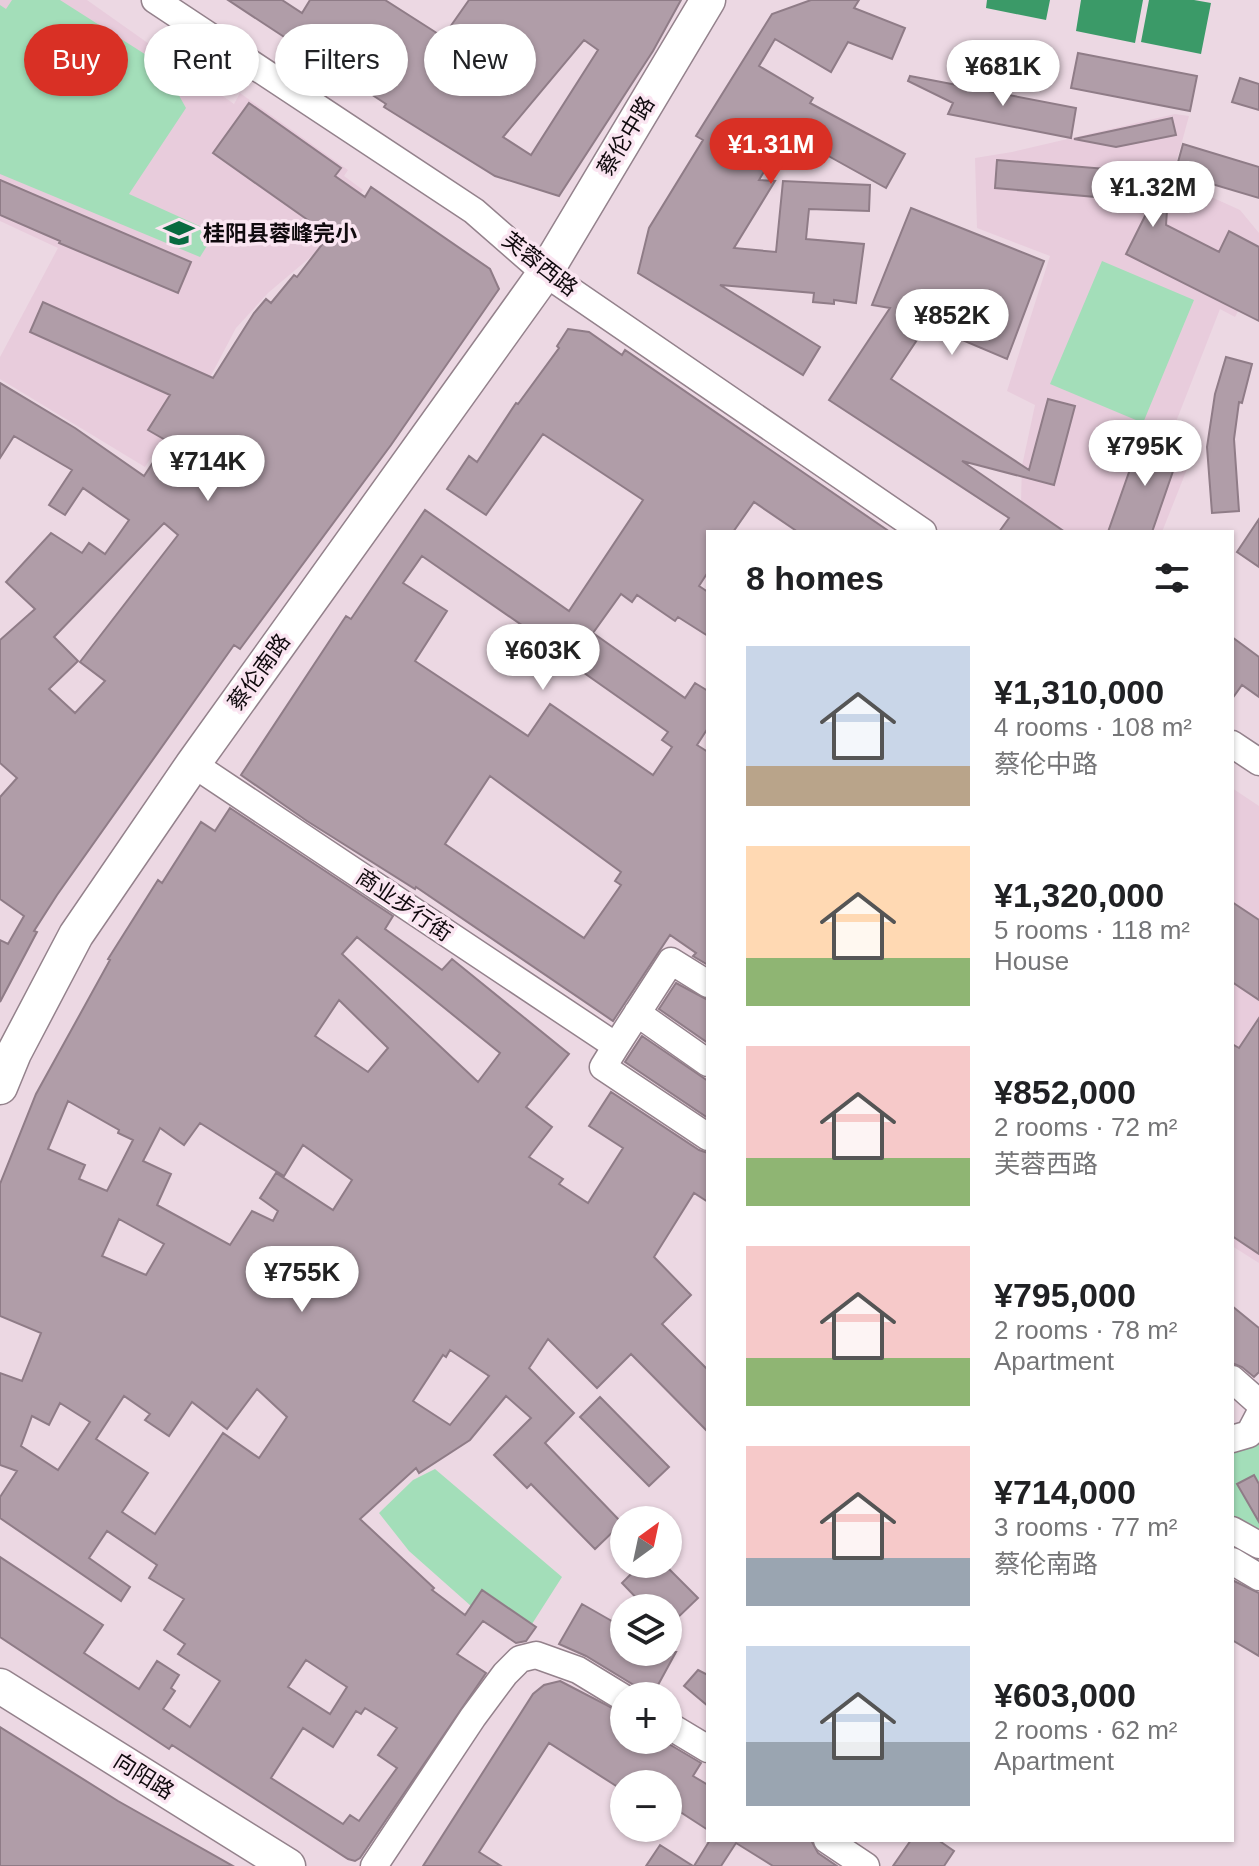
<!DOCTYPE html>
<html lang="en">
<head>
<meta charset="utf-8">
<style>
  :root { --surface:#fff; --page:#f2f2f2; --text:#202124; --muted:#757577; --accent:#d93025 }
  body { margin:0; font-family:Arial,"Noto Sans SC",sans-serif; background:var(--page); color:var(--text); height:100vh; display:flex; flex-direction:column; font-size:30px; white-space:nowrap }
  * { box-sizing:border-box; margin:0 }
  p { font-size:26px; color:var(--muted) }
  .icon { flex:none; width:44px; height:44px; fill:none; stroke:currentColor; stroke-width:2; stroke-linecap:round; stroke-linejoin:round }
  .map { position:relative; flex:1; overflow:hidden }
  .details { position:absolute; left:706px; top:530px; width:528px; height:1312px; display:flex; flex-direction:column; background:var(--surface); border-radius:0px; box-shadow:0 2px 6px #0004 }
  .details>* { flex:none }
  .guide { position:absolute; left:24px; top:24px; width:562px; height:72px; display:flex; gap:16px }
  .needle { width:52px; rotate:33deg }
  .controls { position:absolute; left:610px; top:1506px; display:grid; gap:16px }
  .controls a { display:grid; place-items:center; width:72px; height:72px; border-radius:50%; background:var(--surface); box-shadow:0 2px 6px #0004; font-size:40px }
  .price { position:absolute; translate:-50% -68px; padding:0 18px; border-radius:28px; background:#fff; color:#222; font-size:26px; line-height:52px; filter:drop-shadow(0 2px 4px #0008) }
  .price::after { content:''; position:absolute; left:50%; top:48px; width:24px; height:18px; margin-left:-12px; background:inherit; clip-path:polygon(0 0,100% 0,50% 100%) }
  .price.selected { background:var(--accent); color:#fff }
  ul { padding:0; list-style:none }
  li { display:flex; align-items:center; gap:24px; height:200px; padding:0 40px }
  li span { display:grid; place-items:center; flex:none; width:224px; height:160px; border-radius:0px; color:#555 }
  li>.icon { margin-inline-start:auto }
  span .icon { width:96px; height:96px; fill:#fffc; stroke-width:1 }
  li b { font-size:34px }
  h2 { display:flex; justify-content:space-between; align-items:center; height:96px; padding:0 40px; font-size:34px }
  .pill { padding:0 28px; border-radius:36px; background:var(--surface); box-shadow:0 2px 6px #0004; font-size:28px; line-height:72px }
  .pill.selected { background:var(--accent); color:#fff }
  .map>svg:first-child { display:block }
</style>
</head>
<body>
<div class="map">
<svg width="1259" height="1866" viewBox="0 0 1259 1866">
  <rect width="100%" height="100%" fill="#ecd8e3"/>
  <!-- built -->
  <path fill="#e8ccdc" d="M0 0H87L234 104 240 93 348 170 344 176 363 190 326 244 268 293 236 328 196 404 165 447 159 445 145 467 0 379V357L58 248 0 221Z
    M1175 114 1189 116 1173 174 1178 182 1240 210 1259 233V270L1235 317 1220 309 1172 432 1195 449 1162 532H998L1021 501 1022 466 1035 405 1007 391 1050 256 977 228 975 158 1012 152Z
    M1232 788 1259 806V1263L1232 1246Z"/>
  <!-- green -->
  <path fill="#a3deb9" d="M12 0H60L162 65 186 108 129 194 215 233 200 257 0 174V5L6 9Z
    M1102 261 1194 300 1143 423 1050 384Z
    M1259 1440V1538L1232 1523V1447Z
    M435 1469 562 1577 532 1624 483 1590 471 1606 409 1551 379 1513 413 1480Z"/>
  <!-- water -->
  <path fill="#3b9a68" d="M987 0H1050L1046 20 986 8Z
    M1081 0H1143L1135 43 1076 31Z
    M1149 0H1194L1211 3 1201 54 1141 42Z"/>
  <!-- building -->
  <path fill="#b09da8" stroke="#8f7c87" stroke-width="2" fill-rule="evenodd" d="M228 0H282L302 13 310 0H385L443 37 469 0H681L653 51 559 196 495 176 384 107 386 104ZM584 40 598 50 531 155 503 137Z
    M811 0H859L854 8 905 28 892 59 848 42 831 72 775 39 759 66 813 98 810 103 905 154 886 188 787 133 759 180 775 181 734 248 776 252 783 181 870 185 869 211 809 209 806 239 864 244 856 303 834 300V304L813 302 814 293 720 285 820 347 803 375 638 273 649 228 703 140 696 136 772 14Z
    M1078 53 1197 76 1190 111 1071 88Z
    M910 76 1076 108 1071 138 948 114 953 103 908 81Z
    M1240 78 1259 84V110L1232 102Z
    M249 103 341 168 335 176 365 197 371 187 490 269 499 289 391 445 240 649 234 645 57 895 34 931 37 932 0 1002V940L8 944 24 916 0 899V797L17 778 0 763V640L35 609 6 582 51 533 82 553 89 543 105 554 129 520 83 488 65 515 49 505 72 470 14 436 0 458V383L75 428 144 476 167 441 148 430 170 395 30 332 43 302 213 378 254 313 266 299 271 303 294 275 297 277 327 238 310 226 312 223 213 153ZM164 523 178 535 80 662 105 681 75 713 49 689 78 661 54 637Z
    M1172 118 1176 135 1116 147 1074 139Z
    M1183 144 1259 167V198L1175 173Z
    M997 160 1166 174 1170 167 1166 225 1219 252 1229 231 1259 247V321L1126 254 1152 202 995 188Z
    M0 180 191 262 178 293 59 243 60 241 0 215Z
    M911 208 1044 261 1007 359 927 325 891 379 1029 470 1048 399 1075 406 1054 485 962 461 1065 532H999L1009 518 829 400 890 308 872 305Z
    M568 329 589 332 622 355 625 350 890 532H798L754 502 733 532H708V572L699 586 708 592V636L678 617 675 621 637 595 632 602 621 594 593 633 685 698 695 683 708 691V728L697 745 708 752V965L693 956 696 953 670 935 613 1021 416 887 415 889 307 821 241 775 346 616 351 619 425 510 569 611 643 500 543 434 486 515 447 489 469 456 477 462 516 403 518 404 559 348 557 346ZM422 556 562 653 560 656 668 732 662 740 672 747 653 775 550 704 528 736 415 661 447 611 403 583ZM490 776 621 872 615 881 621 885 584 938 445 844Z
    M1226 357 1252 364 1242 403 1239 402 1234 439 1239 511 1212 513 1207 447 1215 394Z
    M1141 438 1180 451 1152 532H1108Z
    M1259 519V567L1237 552Z
    M1232 637 1259 657V697L1242 685 1232 699Z
    M230 808 393 916 385 929 442 970 452 959 569 1054 526 1107 552 1127 529 1157 563 1179 559 1184 588 1203 623 1148 589 1126 611 1092 699 1150 708 1153V1202L694 1193 654 1257 691 1295 662 1324 708 1370V1432L631 1354 597 1388 548 1339 529 1368 574 1413 545 1443 622 1523 595 1549 531 1484 527 1488 494 1455 531 1418 506 1396 470 1440 419 1473 416 1468 360 1519 434 1588 432 1590 465 1615 482 1590 536 1627 526 1641 516 1643 483 1621 457 1654 486 1673 360 1858 355 1861 348 1859 172 1745 169 1749 0 1637V1557L103 1625 84 1653 139 1689 157 1661 179 1675 171 1688 175 1691 163 1709 190 1727 220 1681 178 1654 185 1644 164 1630 184 1599 149 1578 157 1565 107 1531 89 1558 130 1587 121 1601 0 1518V1497L17 1471 0 1465V1373L22 1381 41 1333 0 1316V1184L36 1094 110 960 108 959 158 880 162 883 201 822 215 831ZM357 937 500 1053 478 1082 342 954ZM339 1000 388 1048 368 1072 315 1036ZM68 1101 119 1130 118 1133 133 1140 107 1191 79 1179 85 1165 48 1149ZM200 1123 284 1176 303 1145 352 1180 333 1210 276 1173 260 1198 278 1211 273 1221 252 1211 230 1245 157 1205 171 1174 143 1161 160 1128 184 1145ZM119 1219 164 1244 146 1275 102 1256ZM450 1350 489 1376 450 1425 413 1401 443 1355 446 1357ZM257 1389 287 1417 259 1458 223 1433 155 1534 122 1512 148 1473 96 1439 124 1396 150 1414 145 1420 169 1436 192 1402 227 1429ZM60 1403 90 1422 58 1470 21 1446 32 1416 49 1425ZM306 1660 347 1687 330 1714 288 1687ZM365 1708 397 1728 378 1755 397 1768 359 1821 350 1815 343 1824 271 1778 303 1728 333 1747 356 1711 361 1714Z
    M1232 902 1259 920V1000L1232 982Z
    M676 983 708 1000V1043L659 1009Z
    M1259 1018V1254L1232 1236V1044L1239 1048Z
    M642 1036 708 1081V1118L625 1062Z
    M1232 1306 1259 1328V1372L1254 1377 1242 1367 1232 1363Z
    M600 1397 669 1467 649 1486 580 1417Z
    M1254 1475 1259 1484V1522L1237 1484Z
    M641 1564H664L698 1598 668 1627V1608H646L622 1583Z
    M1232 1580 1259 1593V1656L1232 1640Z
    M582 1604 624 1628V1652H676L652 1696 586 1656 559 1644Z
    M698 1670 708 1675V1706L684 1686Z
    M560 1681 624 1714V1740H662L701 1763 693 1776 708 1785V1830L668 1804V1784H624V1791L549 1743 479 1852 501 1866H423L533 1694 544 1685Z
    M0 1727 118 1801 233 1866H0Z
    M710 1840H811L818 1853 837 1866H773L736 1843 721 1866H694Z
    M911 1840H938L954 1851 944 1866H893Z
    M660 1845 693 1866H646Z"/>
  <g fill="none" stroke-linecap="round" stroke-linejoin="round">
    <!-- minor casing -->
    <g stroke="#94828c" stroke-width="29">
      <path id="minor" d="M155 0 474 211 545 273 923 532
        M1232 744 1259 762
        M193 764 616 1046 603 1067 708 1137
        M637 1013 708 1063
        M616 1046 671 961 708 984
        M1232 1379 1259 1403
        M1232 1439 1249 1434 1259 1415
        M1232 1530 1259 1545
        M1232 1561 1259 1577
        M668 1725 708 1749
        M827 1840 866 1866
        M374 1866 473 1717 505 1674 520 1659 536 1655 578 1670 624 1698"/>
    </g>
    <!-- major casing -->
    <g stroke="#94828c" stroke-width="37">
      <path id="major" d="M0 1087 14 1053 76 935 193 764 545 273 708 0
        M0 1686 288 1866"/>
    </g>
    <!-- minor -->
    <use href="#minor" stroke="#fff" stroke-width="26"/>
    <!-- major -->
    <use href="#major" stroke="#fff" stroke-width="34"/>
  </g>
  <!-- icons -->
  <defs>
    <g id="school-bare" transform="scale(2.4)"><path d="M0-5L7-2L0 1L-7-2ZM-4 1L0 2.5L4 1V4Q0 6-4 4Z" fill="#086b40" stroke="#fae5f1" stroke-width="2.5" paint-order="stroke"/></g>
  </defs>
  <g fill-rule="evenodd">
    <use href="#school-bare" x="179" y="233"/>
  </g>
  <g text-anchor="middle" dominant-baseline="central" stroke-width="7" stroke-linejoin="round" paint-order="stroke">
    <!-- street labels -->
    <g font-size="22" fill="#100a0e" stroke="#fae5f1">
      <text transform="translate(626 136) rotate(-59)">蔡伦中路</text>
      <text transform="translate(540 264) rotate(38)">芙蓉西路</text>
      <text transform="translate(259 672) rotate(-54)">蔡伦南路</text>
      <text transform="translate(404 905) rotate(34)">商业步行街</text>
      <text transform="translate(144 1776) rotate(32)">向阳路</text>
    </g>
    <!-- poi labels -->
    <g font-size="22" font-weight="bold" fill="#100a0e" stroke="#fae5f1" text-anchor="start">
      <text x="203" y="233">桂阳县蓉峰完小</text>
    </g>
  </g>
</svg>
<div class="controls">
<a><svg class="needle" viewBox="-14 -14 28 28"><path d="M0-13l5 13h-10z" fill="#e53935"/><path d="M0 13l5-13h-10z" fill="#757577"/></svg></a>
<a><svg class="icon" aria-label="layers" viewBox="0 0 24 24"><path d="M12 4l9 5-9 5-9-5zM3 14l9 5 9-5"/></svg></a>
<a>+</a>
<a>−</a>
</div>
<b class="price" style="left:1003px;top:108px">¥681K</b>
<b class="price selected" style="left:771px;top:186px">¥1.31M</b>
<b class="price" style="left:1153px;top:229px">¥1.32M</b>
<b class="price" style="left:952px;top:357px">¥852K</b>
<b class="price" style="left:1145px;top:488px">¥795K</b>
<b class="price" style="left:208px;top:503px">¥714K</b>
<b class="price" style="left:543px;top:692px">¥603K</b>
<b class="price" style="left:302px;top:1314px">¥755K</b>
<div class="guide">
<a class="pill selected">Buy</a>
<a class="pill">Rent</a>
<a class="pill">Filters</a>
<a class="pill">New</a>
</div>
<section class="details">
<h2>8 homes<svg class="icon" aria-label="filters" viewBox="0 0 24 24"><path d="M4 7h16M4 17h16"/><circle cx="9" cy="7" r="2"/><circle cx="15" cy="17" r="2"/></svg></h2>
<ul>
<li><span style="background:linear-gradient(#c9d6e8 75%,#b9a48a 0)"><svg class="icon" aria-label="home" viewBox="0 0 24 24"><path d="M3 11l9-7 9 7M6 9v11h12V9"/></svg></span><div><b>¥1,310,000</b><p>4 rooms · 108 m²</p><p>蔡伦中路</p></div></li>
<li><span style="background:linear-gradient(#ffd9b3 70%,#8fb573 0)"><svg class="icon" aria-label="home" viewBox="0 0 24 24"><path d="M3 11l9-7 9 7M6 9v11h12V9"/></svg></span><div><b>¥1,320,000</b><p>5 rooms · 118 m²</p><p>House</p></div></li>
<li><span style="background:linear-gradient(#f6c9c9 70%,#8fb573 0)"><svg class="icon" aria-label="home" viewBox="0 0 24 24"><path d="M3 11l9-7 9 7M6 9v11h12V9"/></svg></span><div><b>¥852,000</b><p>2 rooms · 72 m²</p><p>芙蓉西路</p></div></li>
<li><span style="background:linear-gradient(#f6c9c9 70%,#8fb573 0)"><svg class="icon" aria-label="home" viewBox="0 0 24 24"><path d="M3 11l9-7 9 7M6 9v11h12V9"/></svg></span><div><b>¥795,000</b><p>2 rooms · 78 m²</p><p>Apartment</p></div></li>
<li><span style="background:linear-gradient(#f6c9c9 70%,#9aa5b1 0)"><svg class="icon" aria-label="home" viewBox="0 0 24 24"><path d="M3 11l9-7 9 7M6 9v11h12V9"/></svg></span><div><b>¥714,000</b><p>3 rooms · 77 m²</p><p>蔡伦南路</p></div></li>
<li><span style="background:linear-gradient(#c9d6e8 60%,#9aa5b1 0)"><svg class="icon" aria-label="home" viewBox="0 0 24 24"><path d="M3 11l9-7 9 7M6 9v11h12V9"/></svg></span><div><b>¥603,000</b><p>2 rooms · 62 m²</p><p>Apartment</p></div></li>
</ul>
</section>
</div>
</body>
</html>
